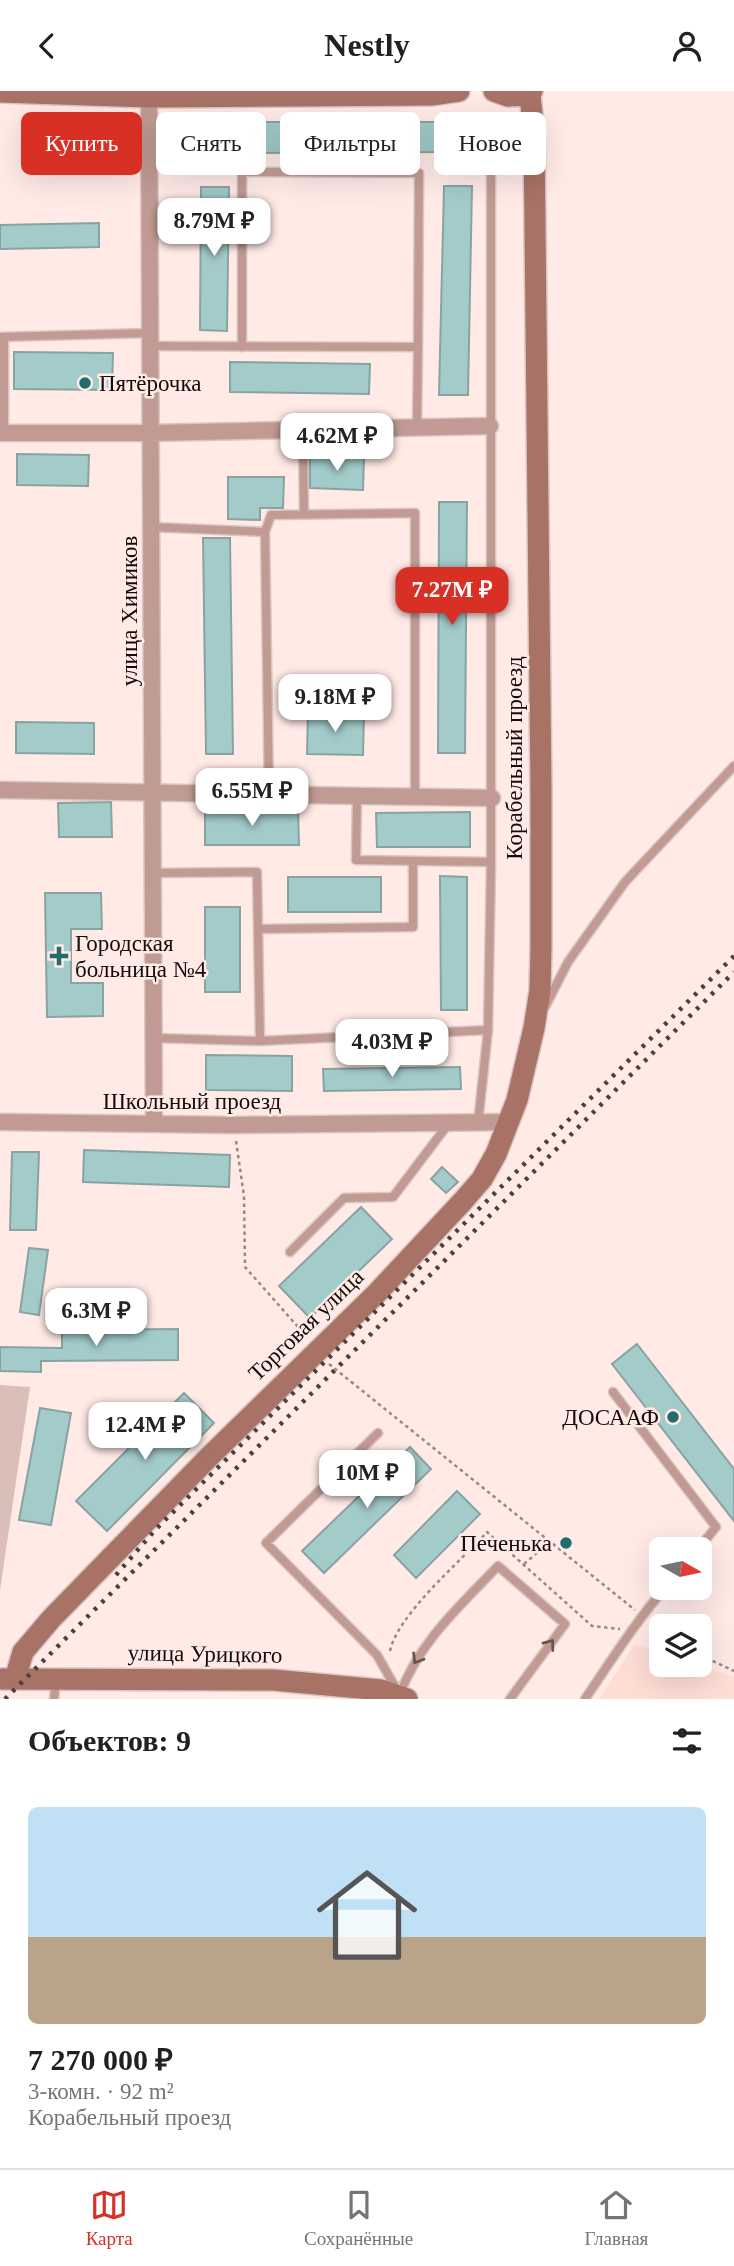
<!DOCTYPE html>
<html lang="ru">
<head>
<meta charset="utf-8">
<style>
  :root { --surface:#fff; --page:#f2f2f2; --text:#202124; --muted:#757577; --line:#e0e0e0; --accent:#d93025 }
  body { margin:0; font-family:Georgia,serif; background:var(--page); color:var(--text); height:100vh; display:flex; flex-direction:column; font-size:26px; white-space:nowrap }
  * { box-sizing:border-box; margin:0 }
  p { font-size:23px; color:var(--muted) }
  .icon { flex:none; width:38px; height:38px; fill:none; stroke:currentColor; stroke-width:2; stroke-linecap:round; stroke-linejoin:round }
  .map { position:relative; height:1608px; overflow:hidden }
  .panel { display:flex; flex-direction:column; background:var(--surface); flex:1 }
  .panel>* { flex:none }
  .banner { position:absolute; left:21px; top:21px; width:693px; height:63px; display:flex; gap:14px }
  .needle { width:46px; rotate:99deg }
  .buttons { position:absolute; left:649px; top:1446px; display:grid; gap:14px }
  .buttons a { display:grid; place-items:center; width:63px; height:63px; border-radius:10px; background:var(--surface); box-shadow:0 7px 28px #0002; font-size:35px }
  .price { position:absolute; translate:-50% -60px; padding:0 16px; border-radius:14px; background:#fff; color:#222; font-size:23px; line-height:46px; filter:drop-shadow(0 2px 4px #0008) }
  .price::after { content:''; position:absolute; left:50%; top:42px; width:21px; height:16px; margin-left:-10px; background:inherit; clip-path:polygon(0 0,100% 0,50% 100%) }
  .price.active { background:var(--accent); color:#fff }
  ul { padding:0; list-style:none }
  li { display:grid; align-content:center; gap:14px; height:371px; padding:0 28px }
  li span { display:grid; place-items:center; height:217px; border-radius:10px; color:#555 }
  li>.icon { margin-inline-start:auto }
  span .icon { width:126px; height:126px; fill:#fffc; stroke-width:1 }
  li b { font-size:30px }
  h2 { display:flex; justify-content:space-between; align-items:center; height:84px; padding:0 28px; font-size:30px }
  .tag { padding:0 24px; border-radius:10px; background:var(--surface); box-shadow:0 7px 28px #0002; font-size:24px; line-height:63px }
  .tag.active { background:var(--accent); color:#fff }
  header { display:flex; justify-content:space-between; align-items:center; height:91px; padding:0 28px; background:var(--surface); font-size:32px; font-weight:600 }
  .dock { display:flex; justify-content:space-around; align-items:center; height:98px; border-top:2px solid var(--line); background:var(--surface); font-size:19px; color:var(--muted) }
  .dock a { display:grid; justify-items:center; gap:4px }
  .dock .active { color:var(--accent) }
  .map>svg:first-child { display:block }
</style>
</head>
<body>
<header><svg class="icon" aria-label="back" viewBox="0 0 24 24"><path d="M15 5l-7 7 7 7"/></svg>Nestly<svg class="icon" aria-label="person" viewBox="0 0 24 24"><circle cx="12" cy="8" r="4"/><path d="M4 21q1-7 8-7t8 7"/></svg></header>
<div class="map">
<svg width="734" height="1608" viewBox="0 0 734 1608">
  <rect width="100%" height="100%" fill="#ffeae6"/>
  <!-- built -->
  <path fill="#feddd5" d="M635 1553 661 1562 662 1573H695L734 1586V1608H599Z"/>
  <!-- green -->
  <path fill="#dabeb8" d="M0 1294 30 1296 0 1499Z"/>
  <!-- building -->
  <path fill="#a2cbca" stroke="#89a3a2" stroke-width="2" d="M231 31H441V61L231 62Z
    M444 95H472L468 304H439Z
    M201 96H229L227 240 200 239Z
    M99 132V156L0 158V134Z
    M14 261 113 262 112 299 14 298Z
    M230 271 370 273 369 303 230 301Z
    M17 363 89 364 88 395 17 394Z
    M310 365 364 367 363 399 310 397Z
    M228 386H284L283 417H260V429L228 428Z
    M439 411H467L465 662H438Z
    M203 447H230L233 663H206Z
    M308 621 364 623 363 664 307 663Z
    M16 631 94 632V663L16 662Z
    M111 711 112 746H59L58 712Z
    M205 719H298L299 754H205Z
    M470 721V756H377L376 722Z
    M440 785 467 786V919H441Z
    M288 786H381V821H288Z
    M45 802H101L102 838H71V892H103V925L47 926Z
    M205 816H240V901H205Z
    M206 964 292 965V1000L206 999Z
    M460 976 461 998 324 1000 323 978Z
    M84 1059 230 1064 229 1096 83 1091Z
    M12 1061H39L36 1139H10Z
    M442 1076 458 1091 446 1102 431 1088Z
    M361 1116 392 1148 310 1227 279 1195Z
    M29 1157 48 1159 39 1224 20 1221Z
    M178 1238V1269L41 1270V1281L0 1280V1256L62 1257V1239Z
    M637 1253 734 1378V1430L612 1273Z
    M184 1302 214 1332 107 1440 76 1410Z
    M40 1317 71 1322 51 1434 19 1429Z
    M410 1356 431 1378 324 1482 302 1460Z
    M457 1400 480 1423 416 1487 394 1464Z"/>
  <g fill="none" stroke-linecap="round" stroke-linejoin="round">
    <!-- lane casing -->
    <g stroke="#d9c6c3" stroke-width="11">
      <path id="lane" d="M0 246 150 242
        M150 255 418 256 419 82 242 81V256
        M417 335 418 256
        M303 339 304 424
        M4 342V246
        M151 436 265 441
        M269 704 265 441 271 424 415 422V706
        M357 705 356 769 491 771
        M153 782 257 781 260 950
        M258 838 413 836V770
        M545 916 568 871 625 791 734 675
        M154 947 260 950 488 939
        M478 1032 488 939 491 771V81
        M290 1161 344 1107 393 1106 449 1032
        M613 1301 716 1436 698 1458
        M378 1342 266 1452 377 1564 398 1601
        M400 1603C419 1551 461 1514 498 1475L565 1533 510 1608
        M54 1608 56 1590
        M585 1608C611 1570 636 1530 666 1496"/>
    </g>
    <!-- street casing -->
    <g stroke="#d9c6c3" stroke-width="19">
      <path id="street" d="M149 6 154 1033
        M0 342H150L490 335
        M0 699 492 707
        M0 1031 234 1034 510 1031"/>
    </g>
    <!-- secondary casing -->
    <g stroke="#d9c6c3" stroke-width="24">
      <path id="secondary" d="M494 0 508 5 530 4 532 0
        M0 1 149 6 432 4 459 0
        M2 1588 273 1589 381 1599 407 1608
        M15 1588 23 1561 51 1528 209 1366 377 1202 463 1110 482 1088 496 1063 517 1009 534 937 540 899 541 856V700L534 43 530 4"/>
    </g>
    <!-- path -->
    <path stroke="#988986" stroke-width="2.5" stroke-dasharray="3.5 3.5" stroke-linecap="butt" d="M236 1050 244 1105 245 1176 307 1246
      M329 1273 635 1519
      M524 1473 551 1450
      M650 1533 657 1540
      M390 1560C398 1523 460 1471 487 1441L592 1535 620 1538
      M700 1564 734 1580"/>
    <!-- lane -->
    <use href="#lane" stroke="#c19b93" stroke-width="8"/>
    <!-- street -->
    <use href="#street" stroke="#c19b93" stroke-width="16"/>
    <!-- secondary -->
    <use href="#secondary" stroke="#a87267" stroke-width="21"/>
    <!-- rail -->
    <path stroke="#4b403d" stroke-width="4.5" stroke-dasharray="3.5 7" stroke-linecap="butt" d="M116 1484 156 1438 734 865
      M5 1608 734 881"/>
  </g>
  <!-- one-way arrows -->
  <defs><path id="oneway-chevron" d="M-2-3.5L2.5 0L-2 3.5" fill="none" stroke-width="1.6" stroke-linecap="round" stroke-linejoin="round" transform="scale(1.75)"/></defs>
  <g stroke="#6a544e">
    <use href="#oneway-chevron" transform="translate(550 1553) rotate(-53)"/>
    <use href="#oneway-chevron" transform="translate(417 1568) rotate(122)"/>
  </g>
  <!-- markers -->
  <g fill="#226d6c" stroke="#ffeae6" stroke-width="2.5">
    <circle cx="85" cy="292" r="7"/>
    <path d="M55.5 854.5h7v7h7v7h-7v7h-7v-7h-7v-7h7z"/>
    <circle cx="673" cy="1326" r="7"/>
    <circle cx="566" cy="1452" r="7"/>
  </g>
  <g text-anchor="middle" dominant-baseline="central" stroke-width="5" stroke-linejoin="round" paint-order="stroke">
    <!-- poi labels -->
    <g font-size="23" fill="#140c0a" stroke="#ffeae6" text-anchor="start">
      <text x="99" y="292">Пятёрочка</text>
      <text x="75" y="852">Городская<tspan x="75" dy="26">больница №4</tspan></text>
      <text x="659" y="1326" text-anchor="end">ДОСААФ</text>
      <text x="552" y="1452" text-anchor="end">Печенька</text>
    </g>
    <!-- street labels -->
    <g font-size="23" fill="#140c0a" stroke="#ffeae6">
      <text transform="translate(129 520) rotate(-90)">улица Химиков</text>
      <text transform="translate(514 667) rotate(-90)">Корабельный проезд</text>
      <text x="192" y="1010">Школьный проезд</text>
      <text transform="translate(306 1234) rotate(-44)">Торговая улица</text>
      <text transform="translate(205 1563) rotate(1)">улица Урицкого</text>
    </g>
  </g>
</svg>
<div class="buttons">
<a><svg class="needle" viewBox="-14 -14 28 28"><path d="M0-13l5 13h-10z" fill="#e53935"/><path d="M0 13l5-13h-10z" fill="#757577"/></svg></a>
<a><svg class="icon" aria-label="layers" viewBox="0 0 24 24"><path d="M12 4l9 5-9 5-9-5zM3 14l9 5 9-5"/></svg></a>
</div>
<b class="price" style="left:214px;top:167px">8.79M ₽</b>
<b class="price" style="left:337px;top:382px">4.62M ₽</b>
<b class="price active" style="left:452px;top:536px">7.27M ₽</b>
<b class="price" style="left:335px;top:643px">9.18M ₽</b>
<b class="price" style="left:252px;top:737px">6.55M ₽</b>
<b class="price" style="left:392px;top:988px">4.03M ₽</b>
<b class="price" style="left:96px;top:1257px">6.3M ₽</b>
<b class="price" style="left:145px;top:1371px">12.4M ₽</b>
<b class="price" style="left:367px;top:1419px">10M ₽</b>
<div class="banner">
<a class="tag active">Купить</a>
<a class="tag">Снять</a>
<a class="tag">Фильтры</a>
<a class="tag">Новое</a>
</div>
</div>
<section class="panel">
<h2>Объектов: 9<svg class="icon" aria-label="filters" viewBox="0 0 24 24"><path d="M4 7h16M4 17h16"/><circle cx="9" cy="7" r="2"/><circle cx="15" cy="17" r="2"/></svg></h2>
<ul>
<li><span style="background:linear-gradient(#bfe0f5 60%,#b9a48a 0)"><svg class="icon" aria-label="home" viewBox="0 0 24 24"><path d="M3 11l9-7 9 7M6 9v11h12V9"/></svg></span><div><b>7 270 000 ₽</b><p>3-комн. · 92 m²</p><p>Корабельный проезд</p></div></li>
</ul>
</section>
<nav class="dock">
<a class="active"><svg class="icon" aria-label="map" viewBox="0 0 24 24"><path d="M3 6l6-2 6 2 6-2v14l-6 2-6-2-6 2zM9 4v14M15 6v14"/></svg>Карта</a>
<a><svg class="icon" aria-label="saved" viewBox="0 0 24 24"><path d="M7 4h10v16l-5-4-5 4z"/></svg>Сохранённые</a>
<a><svg class="icon" aria-label="home" viewBox="0 0 24 24"><path d="M3 11l9-7 9 7M6 9v11h12V9"/></svg>Главная</a>
</nav>
</body>
</html>
